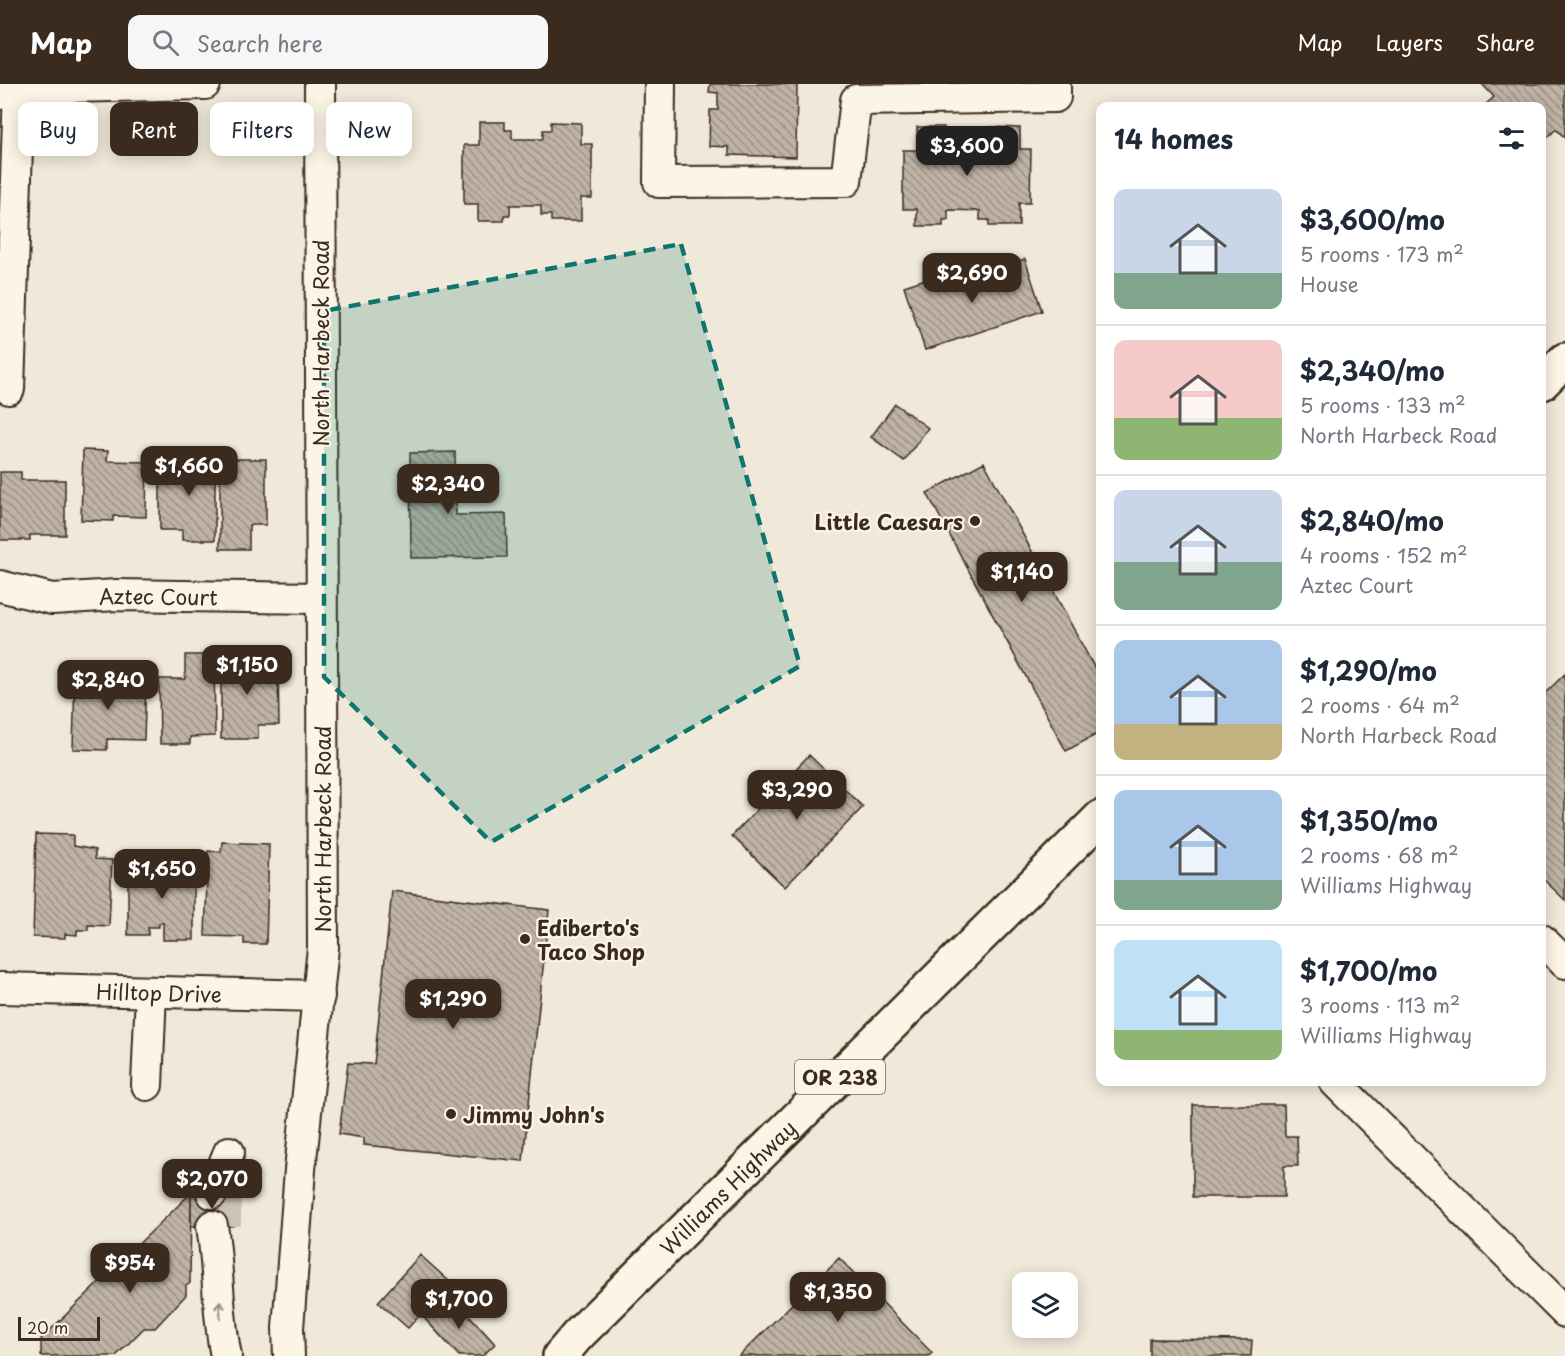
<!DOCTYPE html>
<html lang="en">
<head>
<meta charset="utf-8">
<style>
  :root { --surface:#fff; --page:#f6f6f7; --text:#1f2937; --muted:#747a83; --line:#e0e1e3; --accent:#3b2a1e }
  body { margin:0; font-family:"Playpen Sans",sans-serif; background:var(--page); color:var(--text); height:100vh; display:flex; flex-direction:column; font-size:22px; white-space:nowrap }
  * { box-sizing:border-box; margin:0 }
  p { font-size:20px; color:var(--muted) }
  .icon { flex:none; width:33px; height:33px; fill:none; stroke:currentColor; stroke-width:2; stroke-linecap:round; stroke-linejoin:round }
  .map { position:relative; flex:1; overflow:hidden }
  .sheet { position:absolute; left:1096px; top:18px; width:450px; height:984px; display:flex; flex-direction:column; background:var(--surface); border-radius:12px; box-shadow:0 3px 15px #0003 }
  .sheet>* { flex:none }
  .hud { position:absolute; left:18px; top:18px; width:570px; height:54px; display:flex; gap:12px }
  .buttons { position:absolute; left:1012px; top:1188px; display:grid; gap:12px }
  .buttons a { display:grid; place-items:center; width:66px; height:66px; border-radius:12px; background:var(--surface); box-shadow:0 3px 15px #0003; font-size:30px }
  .scale { position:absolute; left:18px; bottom:15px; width:82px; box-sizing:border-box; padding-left:6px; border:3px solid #3b2a1e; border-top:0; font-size:16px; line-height:21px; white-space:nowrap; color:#3b2a1e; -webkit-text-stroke:4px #fcf5e5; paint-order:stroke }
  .price { position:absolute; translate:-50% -51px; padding:0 14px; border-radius:12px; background:var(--accent); color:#fff; font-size:20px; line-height:39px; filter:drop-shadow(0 2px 3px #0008) }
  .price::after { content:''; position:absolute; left:50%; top:36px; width:18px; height:14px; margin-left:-9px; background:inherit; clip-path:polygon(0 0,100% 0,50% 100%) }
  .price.selected { background:#222; color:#fff }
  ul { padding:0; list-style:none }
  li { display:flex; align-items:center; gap:18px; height:150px; padding:0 18px }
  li+li { border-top:2px solid var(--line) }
  li span { display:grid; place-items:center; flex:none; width:168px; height:120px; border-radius:12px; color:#555 }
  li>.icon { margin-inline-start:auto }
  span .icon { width:72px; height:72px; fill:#fffc; stroke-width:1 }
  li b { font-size:26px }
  h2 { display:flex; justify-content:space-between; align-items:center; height:72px; padding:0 18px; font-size:26px }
  .chip { padding:0 21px; border-radius:12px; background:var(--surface); box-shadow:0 3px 15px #0003; font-size:21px; line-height:54px }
  .chip.selected { background:var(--accent); color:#fff }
  header { display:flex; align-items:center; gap:36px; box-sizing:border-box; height:84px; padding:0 30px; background:var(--accent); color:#fff }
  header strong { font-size:28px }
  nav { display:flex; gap:33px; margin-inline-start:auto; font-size:21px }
  .search { width:420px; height:54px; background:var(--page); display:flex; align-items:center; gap:15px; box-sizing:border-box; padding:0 21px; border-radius:12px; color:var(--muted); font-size:22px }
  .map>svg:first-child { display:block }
</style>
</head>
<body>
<header>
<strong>Map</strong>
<div class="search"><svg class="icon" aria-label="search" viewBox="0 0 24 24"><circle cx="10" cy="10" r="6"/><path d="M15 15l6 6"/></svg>Search here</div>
<nav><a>Map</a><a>Layers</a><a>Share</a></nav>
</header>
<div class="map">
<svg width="1565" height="1272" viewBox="0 0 1565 1272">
  <defs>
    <pattern id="building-back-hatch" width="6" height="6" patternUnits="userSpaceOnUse" patternTransform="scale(1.5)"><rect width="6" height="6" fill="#beb3a4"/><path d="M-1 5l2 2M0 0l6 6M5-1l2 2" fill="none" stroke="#9c9285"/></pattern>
  </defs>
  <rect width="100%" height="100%" fill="#f0e9d9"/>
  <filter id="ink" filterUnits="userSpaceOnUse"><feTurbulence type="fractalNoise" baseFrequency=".0167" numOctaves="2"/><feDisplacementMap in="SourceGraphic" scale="12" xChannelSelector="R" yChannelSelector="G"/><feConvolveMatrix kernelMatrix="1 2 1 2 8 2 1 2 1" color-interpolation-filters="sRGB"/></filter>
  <g filter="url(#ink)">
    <!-- building -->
    <path fill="url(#building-back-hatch)" stroke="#3b2a1e" stroke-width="1.5" d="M710 0H797L796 73 729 71V63L709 62 710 26H718V9L709 8Z
      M1482 0H1565V54L1556 45 1542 59V22H1484L1494 13Z
      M479 38H505V46H512V55H543V46H551V38L581 39V60H592V114H581V137H551V131H541V121H510V131H504V137H478V120H464V61H479Z
      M917 43H944V51L951 52V60H982V52H990V43L1020 44V65H1031L1030 119H1019V142H989V136H980V127L948 126V136H943V142H917V125H903V66H917Z
      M1025 175 1042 227 925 266 904 202 932 193 936 204Z
      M895 320 928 344 904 377 871 353Z
      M83 366 108 367 107 377 147 378 146 433 113 432V437L81 436Z
      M455 368 456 431 506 430 507 473 411 474 410 369Z
      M191 372H215V456H182V446H160V375H191Z
      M220 375H266V441H249V465H220Z
      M984 378 1101 596V648L1066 667 927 409Z
      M0 388H21V396H65V451H30V456H0Z
      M221 568H249V580H278L279 641H258V655H221Z
      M185 571H214L215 652 190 653V660H160L159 595H185Z
      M1565 590V816L1542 794V612Z
      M75 593 146 595 144 656 107 655V666L73 665Z
      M809 671 863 723 785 803 732 752Z
      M36 750 73 751V762L95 766V775L112 776 109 842 88 841V846H77V851L65 850V854L33 853Z
      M222 758 269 760 266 860H244V853L205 852 208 767 221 768Z
      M128 780H194V856H163V839H159V843H148V851H128Z
      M392 807 549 826 523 1077 364 1061V1054L339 1050 348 979 374 980Z
      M1193 1021H1284L1285 1052H1297L1298 1082H1284V1113H1193Z
      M191 1109 190 1199 186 1202V1211L155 1244H144L116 1272H41V1255Z
      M191 1109H233V1142H191Z
      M420 1171 450 1198 408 1244 378 1218Z
      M839 1174 932 1269 929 1272H739Z
      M451 1211 495 1260 482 1272H459L425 1235Z
      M1150 1255 1252 1256 1251 1272H1150Z"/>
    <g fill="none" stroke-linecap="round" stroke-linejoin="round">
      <!-- minor-tunnel -->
      <path stroke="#ccc3b4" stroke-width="30" stroke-dasharray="30 15" stroke-linecap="butt" d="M226 1142V1109"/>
      <!-- minor casing -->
      <g stroke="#3b2a1e" stroke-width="34">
        <g id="minor">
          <path d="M660 0 659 98 846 97 856 16 1055 13V0"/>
          <path d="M0 10 19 4 205 0"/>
          <path d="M9 305 19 4"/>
          <path id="s1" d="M0 502 52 515 117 511 320 514"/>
          <path d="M1542 856 1565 879"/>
          <path id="s2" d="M0 904 319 912"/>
          <path d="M1335 998 1565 1228"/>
          <path d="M147 1001 151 908"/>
          <path d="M212 1109 229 1068"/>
          <path d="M212 1142C219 1185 217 1229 226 1272"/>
          <path d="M289 1272 288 1244 300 1086 323 864 320 0"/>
        </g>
      </g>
      <!-- major casing -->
      <g stroke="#3b2a1e" stroke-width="38">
        <g id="major">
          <path d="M1542 299 1565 276"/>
          <path id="s3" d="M560 1272 577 1252 1101 733"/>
        </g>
      </g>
      <!-- minor -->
      <use href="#minor" stroke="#fcf5e5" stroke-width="30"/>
      <!-- major -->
      <use href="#major" stroke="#fcf5e5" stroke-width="33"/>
    </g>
    <!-- one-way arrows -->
    <defs><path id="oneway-shaft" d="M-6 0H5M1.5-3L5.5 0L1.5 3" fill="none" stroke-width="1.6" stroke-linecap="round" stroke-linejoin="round" transform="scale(1.5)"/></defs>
    <use stroke="#9c9082" href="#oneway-shaft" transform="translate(220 1226) rotate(-93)"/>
  </g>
  <!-- marked area -->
  <path fill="#0f766e" fill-opacity="0.2" stroke="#0f766e" stroke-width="4.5" stroke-dasharray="12 8" stroke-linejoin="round" d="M681 160 800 582 491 758 324 593V227Z"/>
  <!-- markers -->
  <g fill="#3b2a1e" stroke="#fcf5e5" stroke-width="2">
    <circle cx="975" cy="437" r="6"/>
    <circle cx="525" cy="855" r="6"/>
    <circle cx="451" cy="1030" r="6"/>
  </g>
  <g text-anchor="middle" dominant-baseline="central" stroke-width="4.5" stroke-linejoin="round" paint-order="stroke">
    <!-- shield labels -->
    <rect fill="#fcf5e5" stroke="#75675a" stroke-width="1.5" x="795" y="976" width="90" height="34" rx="4.5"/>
    <g font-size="20" font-weight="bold" fill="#3b2a1e">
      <text x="840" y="993">OR 238</text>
    </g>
    <!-- street labels -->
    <g font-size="21" fill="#3b2a1e" stroke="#fcf5e5">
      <text transform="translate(320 259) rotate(-90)">North Harbeck Road</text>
      <text stroke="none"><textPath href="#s1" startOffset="160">Aztec Court</textPath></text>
      <text transform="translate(322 745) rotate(-90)">North Harbeck Road</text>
      <text stroke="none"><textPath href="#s2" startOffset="159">Hilltop Drive</textPath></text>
      <text stroke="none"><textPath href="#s3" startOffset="238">Williams Highway</textPath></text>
    </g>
    <!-- poi labels -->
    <g font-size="21" font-weight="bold" fill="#3b2a1e" stroke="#fcf5e5" text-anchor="start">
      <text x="963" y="437" text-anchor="end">Little Caesars</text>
      <text x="537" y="843">Ediberto's<tspan x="537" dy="24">Taco Shop</tspan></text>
      <text x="463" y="1030">Jimmy John's</text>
    </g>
  </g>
</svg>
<div class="buttons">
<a><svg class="icon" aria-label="layers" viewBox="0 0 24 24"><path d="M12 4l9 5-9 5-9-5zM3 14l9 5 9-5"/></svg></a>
</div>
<div class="scale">20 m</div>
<b class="price selected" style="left:967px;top:93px">$3,600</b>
<b class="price" style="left:972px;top:220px">$2,690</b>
<b class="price" style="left:189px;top:413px">$1,660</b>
<b class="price" style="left:448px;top:431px">$2,340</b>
<b class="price" style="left:1022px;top:519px">$1,140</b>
<b class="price" style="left:247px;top:612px">$1,150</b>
<b class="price" style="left:108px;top:627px">$2,840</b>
<b class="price" style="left:797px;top:737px">$3,290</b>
<b class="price" style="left:162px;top:816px">$1,650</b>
<b class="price" style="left:453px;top:946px">$1,290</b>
<b class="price" style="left:212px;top:1126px">$2,070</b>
<b class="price" style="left:130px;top:1210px">$954</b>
<b class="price" style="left:838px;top:1239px">$1,350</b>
<b class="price" style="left:459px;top:1246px">$1,700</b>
<div class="hud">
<a class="chip">Buy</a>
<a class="chip selected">Rent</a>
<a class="chip">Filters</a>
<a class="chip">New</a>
</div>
<section class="sheet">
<h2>14 homes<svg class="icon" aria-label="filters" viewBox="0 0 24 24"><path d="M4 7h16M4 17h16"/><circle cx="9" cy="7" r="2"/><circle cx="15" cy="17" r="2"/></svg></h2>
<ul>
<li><span style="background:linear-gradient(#c9d6e8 70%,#7fa58c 0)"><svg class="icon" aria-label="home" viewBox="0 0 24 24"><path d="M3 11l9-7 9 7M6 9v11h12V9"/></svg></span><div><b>$3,600/mo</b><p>5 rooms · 173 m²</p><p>House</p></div></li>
<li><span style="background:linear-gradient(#f6c9c9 65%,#8fb573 0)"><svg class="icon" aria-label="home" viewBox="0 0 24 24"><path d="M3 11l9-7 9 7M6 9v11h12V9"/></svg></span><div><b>$2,340/mo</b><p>5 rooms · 133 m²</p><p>North Harbeck Road</p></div></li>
<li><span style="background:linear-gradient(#c9d6e8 60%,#7fa58c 0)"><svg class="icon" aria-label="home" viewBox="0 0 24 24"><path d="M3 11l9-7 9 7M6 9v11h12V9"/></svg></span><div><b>$2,840/mo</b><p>4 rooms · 152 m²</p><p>Aztec Court</p></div></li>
<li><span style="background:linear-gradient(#a9c7e8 70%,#c2b280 0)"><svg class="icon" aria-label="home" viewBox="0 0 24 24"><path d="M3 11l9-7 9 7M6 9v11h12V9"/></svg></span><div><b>$1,290/mo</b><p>2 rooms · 64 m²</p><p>North Harbeck Road</p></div></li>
<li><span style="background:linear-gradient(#a9c7e8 75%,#7fa58c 0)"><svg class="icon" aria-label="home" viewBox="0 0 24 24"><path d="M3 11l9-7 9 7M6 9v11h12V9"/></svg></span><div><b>$1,350/mo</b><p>2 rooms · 68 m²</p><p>Williams Highway</p></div></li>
<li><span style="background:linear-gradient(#bfe0f5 75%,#8fb573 0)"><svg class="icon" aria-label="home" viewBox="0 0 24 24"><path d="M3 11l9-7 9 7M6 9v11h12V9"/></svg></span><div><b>$1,700/mo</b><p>3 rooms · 113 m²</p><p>Williams Highway</p></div></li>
</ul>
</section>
</div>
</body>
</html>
